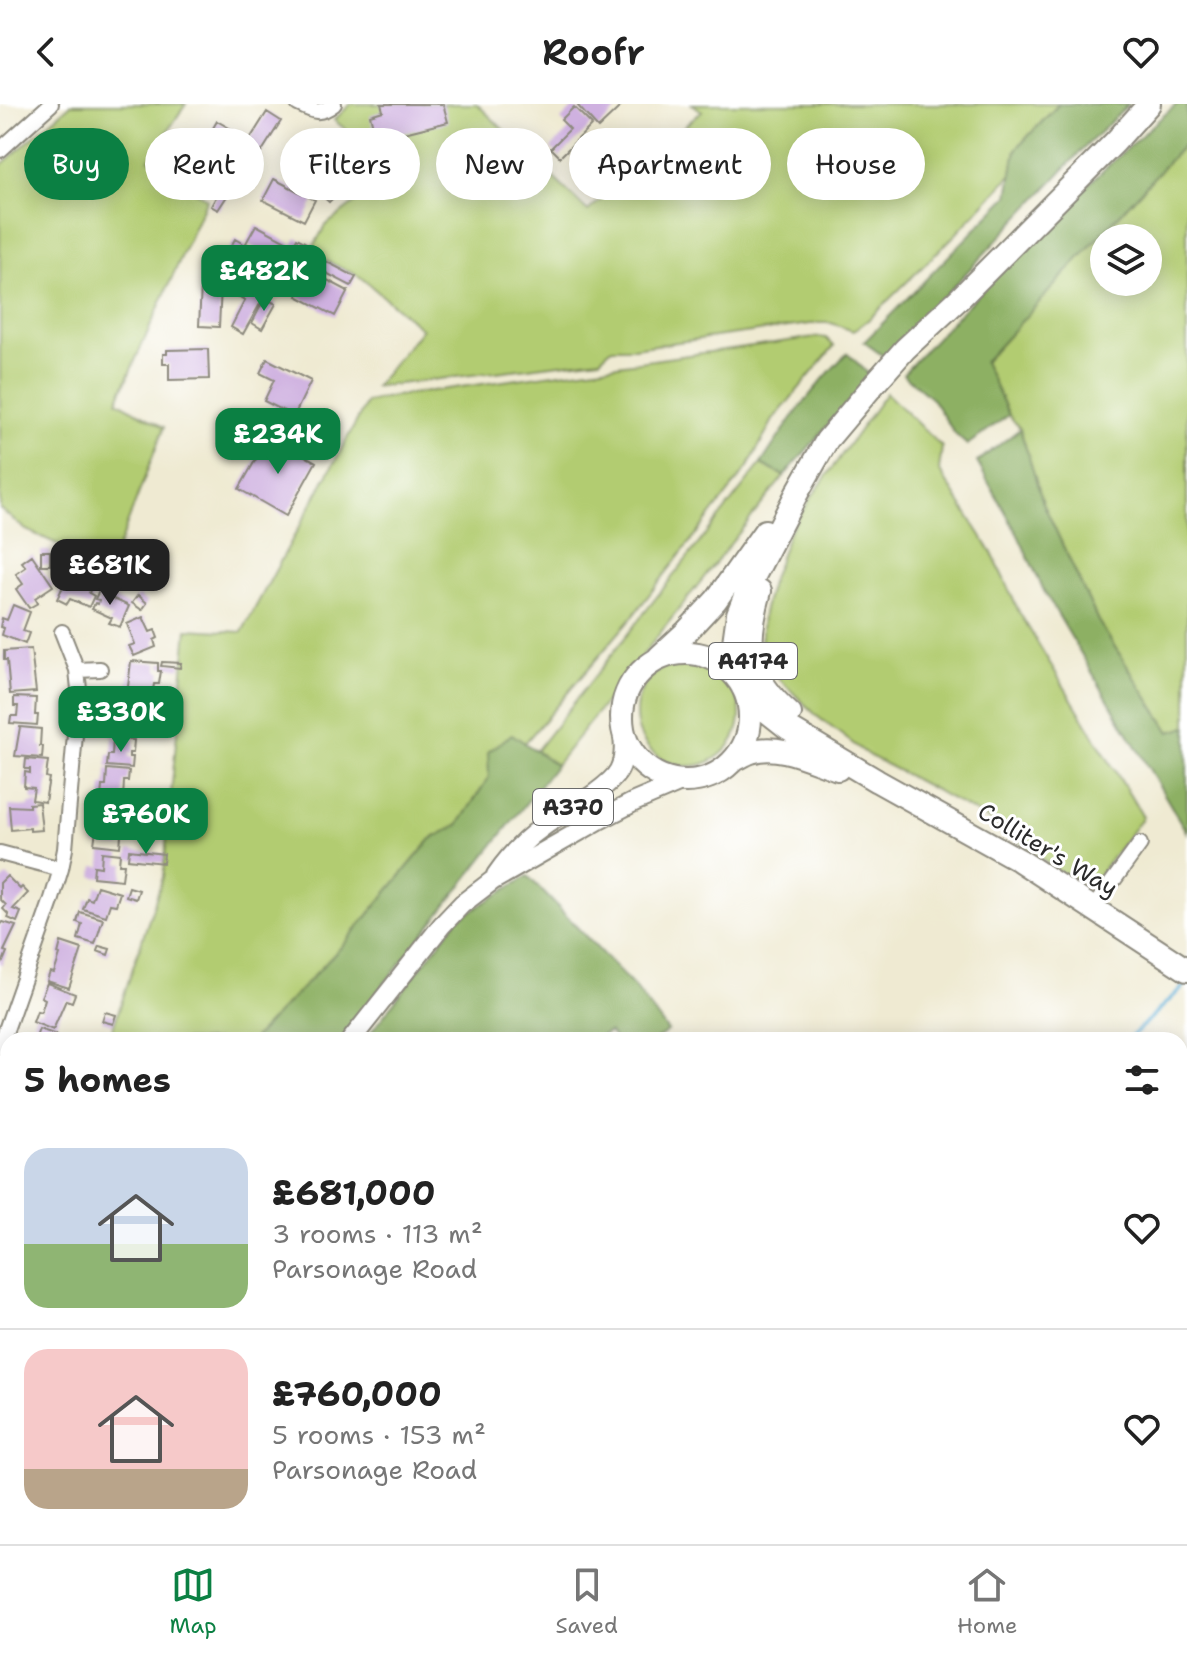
<!DOCTYPE html>
<html lang="en">
<head>
<meta charset="utf-8">
<style>
  :root { --surface:#fff; --page:#f2f2f2; --text:#222; --muted:#767676; --line:#e0e0e0; --accent:#0b8043 }
  body { margin:0; font-family:"Shantell Sans",sans-serif; background:var(--page); color:var(--text); height:100vh; display:flex; flex-direction:column; font-size:30px; white-space:nowrap }
  * { box-sizing:border-box; margin:0 }
  p { font-size:26px; color:var(--muted) }
  .icon { flex:none; width:44px; height:44px; fill:none; stroke:currentColor; stroke-width:2; stroke-linecap:round; stroke-linejoin:round }
  .map { position:relative; flex:1; overflow:hidden }
  .panel { position:absolute; left:0px; top:928px; width:1188px; height:512px; display:flex; flex-direction:column; background:var(--surface); border-radius:24px 24px 0 0; box-shadow:0 4px 20px #0003 }
  .panel>* { flex:none }
  .top-card { position:absolute; left:24px; top:24px; width:1140px; height:72px; display:flex; gap:16px }
  .tools { position:absolute; left:1090px; top:120px; display:grid; gap:16px }
  .tools a { display:grid; place-items:center; width:72px; height:72px; border-radius:50%; background:var(--surface); box-shadow:0 4px 20px #0003; font-size:40px }
  .price { position:absolute; translate:-50% -68px; padding:0 18px; border-radius:16px; background:var(--accent); color:#fff; font-size:26px; line-height:52px; filter:drop-shadow(0 2px 4px #0008) }
  .price::after { content:''; position:absolute; left:50%; top:48px; width:24px; height:18px; margin-left:-12px; background:inherit; clip-path:polygon(0 0,100% 0,50% 100%) }
  .price.current { background:#222; color:#fff }
  ul { padding:0; list-style:none }
  li { display:flex; align-items:center; gap:24px; height:200px; padding:0 24px }
  li+li { border-top:2px solid var(--line) }
  li span { display:grid; place-items:center; flex:none; width:224px; height:160px; border-radius:24px; color:#555 }
  li>.icon { margin-inline-start:auto }
  span .icon { width:96px; height:96px; fill:#fffc; stroke-width:1 }
  li b { font-size:34px }
  h2 { display:flex; justify-content:space-between; align-items:center; height:96px; padding:0 24px; font-size:34px }
  .tag { padding:0 28px; border-radius:36px; background:var(--surface); box-shadow:0 4px 20px #0003; font-size:28px; line-height:72px }
  .tag.current { background:var(--accent); color:#fff }
  header { display:flex; justify-content:space-between; align-items:center; height:104px; padding:0 24px; background:var(--surface); font-size:36px; font-weight:600 }
  .dock { display:flex; justify-content:space-around; align-items:center; height:112px; border-top:2px solid var(--line); background:var(--surface); font-size:22px; color:var(--muted) }
  .dock a { display:grid; justify-items:center; gap:4px }
  .dock .current { color:var(--accent) }
  .map>svg:first-child { display:block }
</style>
</head>
<body>
<header><svg class="icon" aria-label="back" viewBox="0 0 24 24"><path d="M15 5l-7 7 7 7"/></svg>Roofr<svg class="icon" aria-label="heart" viewBox="0 0 24 24"><path d="M12 20l-8-8c-3-5 5-10 8-4 3-6 11-1 8 4z"/></svg></header>
<div class="map">
<svg width="1187" height="1440" viewBox="0 0 1187 1440">
  <rect width="100%" height="100%" fill="#fff"/>
  <filter id="ink" filterUnits="userSpaceOnUse"><feTurbulence type="fractalNoise" baseFrequency=".0125" numOctaves="2"/><feDisplacementMap in="SourceGraphic" scale="16" xChannelSelector="R" yChannelSelector="G"/><feConvolveMatrix kernelMatrix="1 2 1 2 8 2 1 2 1" color-interpolation-filters="sRGB"/></filter>
  <filter id="wash" filterUnits="userSpaceOnUse"><feTurbulence type="fractalNoise" baseFrequency=".006" numOctaves="4" result="noise"/><feDisplacementMap in="SourceGraphic" scale="32" xChannelSelector="R" yChannelSelector="G"/><feGaussianBlur stdDeviation="1.8" result="paint"/><feColorMatrix in="noise" values="0 0 0 0 0 0 0 0 0 0 0 0 0 0 0 0 0 1.4 0 .05"/><feComposite in="paint" operator="in"/></filter>
  <g filter="url(#wash)">
    <rect width="100%" height="100%" fill="#efead2"/>
    <!-- green -->
    <path fill="#b2cc71" stroke="#6e7c4e" stroke-width="2" fill-rule="evenodd" d="M71 0H186L149 55 207 95 117 297 164 323 108 470 64 443 26 426 0 405V62Z
      M351 0H477L588 107 702 7 692 0H1059L1016 45 1012 70 956 130 868 216 853 227 831 219H818L634 244H612L600 255 375 283 422 225 359 172 310 149 325 122 361 94 381 55 334 16Z
      M1187 37V623L1170 628 1098 517 1043 399 1020 325 1009 311 984 258ZM1104 134H1148V178H1104Z
      M817 233 826 234 834 242 773 316 748 363 628 518 525 639 512 631 489 673 458 721 431 735 345 839 252 936H109L163 773 187 525 242 528 367 298 389 293Z
      M886 289 942 343 939 366 992 449 1019 508 1143 713 1098 772 1081 776 1062 770 996 720 937 687 868 651 818 613 777 573 761 542 763 509 772 475 789 428 810 395Z
      M761 360 784 372 556 661 536 647Z
      M636 610a52 52 0 1 1 104 0a52 52 0 1 1-104 0Z
      M0 1061 8 1063V1177L0 1179Z
      M45 1432H352L356 1440H38Z"/>
    <!-- forest -->
    <path fill="#8db063" stroke="#5c6e47" stroke-width="2" d="M1059 0H1129L1081 47 886 254 864 238 1008 92 1016 45Z
      M1177 0H1187V37L984 258 1009 311 967 341 955 330 933 296 903 270C990 175 1079 84 1177 0Z
      M847 249 871 272 784 372 761 360C788 318 812 285 847 249Z
      M1020 325 1043 399 1098 517 1170 628 1187 623V729L1044 487 1018 431 977 358Z
      M512 630 556 661 340 936H252L345 839 431 735 458 721 489 673 488 648Z
      M528 772 637 886 668 927 655 936H616L609 928 592 936H365L458 815Z
      M8 1299V1353L0 1363V1308Z
      M8 1402V1432H45L38 1440H0V1413Z
      M1180 1424 1184 1440H989L985 1432H1180Z
      M726 1432H817L808 1440H711Z"/>
    <g fill="none" stroke-linecap="round" stroke-linejoin="round">
      <!-- stream -->
      <path stroke="#58add4" stroke-width="4" d="M1128 936 1187 879
        M0 1180 8 1179
        M783 1440 792 1432"/>
    </g>
    <g id="blocks">
      <!-- building -->
      <path fill="#cfb1e0" d="M381 0H443L448 18 388 33 386 24 374 27 370 11 383 7Z
        M580 0H618L620 3 598 24 578 2Z
        M574 3 592 21 560 53 551 44 570 25 561 16Z
        M267 8 281 17 235 90 221 81Z
        M217 17 236 28 229 42 209 31Z
        M346 50 365 68 340 95 336 91 329 98 318 88 325 81 321 77Z
        M274 75 315 96 304 117 263 96Z
        M221 84 229 89 218 106 211 102Z
        M256 121 293 141 297 134 310 141 295 167 246 139Z
        M235 135 247 142 246 144 251 147 237 171 220 162Z
        M252 148 266 156 261 165 275 173 243 230 231 223 245 196 234 190 240 180 250 186 253 180 239 172Z
        M310 149 356 173 351 182 305 158Z
        M310 167 348 187 335 212 297 192Z
        M201 182 221 183 219 223 199 222Z
        M265 194 276 200 262 225 252 219Z
        M208 245 209 275 169 276V260H163V250H167V246Z
        M267 255 311 277 294 312 264 297 274 276 260 269Z
        M269 332 316 358 286 412 239 385Z
        M41 447H50V461H41Z
        M32 451 53 482 35 494 38 499 29 504 16 485 23 480 16 470 26 463 22 458Z
        M67 474 91 484 89 489 94 492 89 503 70 495 67 500 57 495Z
        M101 482 107 484 106 487 109 489 107 492 129 502 120 523 109 519 112 514 92 505 95 499 98 500 99 496 95 495Z
        M138 491 147 499 142 506 132 499Z
        M13 501 30 508 23 527 29 529 25 540 2 531 4 524 0 523 2 514 7 516Z
        M143 513 150 528 155 526 158 534 154 536 156 543 134 552 129 542 135 540 127 520Z
        M31 545 36 588 10 590 7 556H4V547Z
        M131 557 158 559V567H161L159 580H154L153 586 158 587 157 602 126 600Z
        M162 558 181 559 180 564 161 562Z
        M14 593 36 594 35 611H38L37 621 10 619 11 612H17L18 602H14Z
        M118 604 140 606 139 614 150 615 149 623 141 622 140 633 112 632 113 626H116Z
        M20 623 41 625 40 642H43L42 654 15 652Z
        M113 634 134 636 133 649H129V653H133L132 664 107 662 108 651H112Z
        M26 655 48 657 46 673 49 674 45 698 32 696 34 684 24 683 25 668 30 669V665H25Z
        M107 665 129 667 128 677H124L123 695 101 693 102 682H106Z
        M100 697 127 699 126 708H130L129 721 122 720 120 743 94 740Z
        M39 699 42 726 30 727V724L11 726 9 702 29 703V700Z
        M129 746 164 750 163 759 128 755Z
        M102 748 120 750 119 760H124L122 776 93 773 94 762 101 763Z
        M7 772 20 785 22 783 28 789 13 805 21 808 17 818 8 814 9 811 3 805 6 801 0 795V779Z
        M97 782 120 789 116 801 110 800 106 812 83 805 87 794 92 796Z
        M129 783 139 786 136 795 126 792Z
        M80 808 103 815 95 840 78 835 82 820 77 818Z
        M3 818 16 822 4 847 7 848 2 860H0V822Z
        M61 838 82 845 69 884 47 877 50 868 54 869 60 851 58 850Z
        M99 842 110 845 108 851 97 847Z
        M47 879 75 890 72 898 66 896 53 926 33 918 37 907 41 908 45 895 41 893Z
        M105 908 116 911 113 920 102 917Z
        M39 925 57 931 55 936H35Z"/>
    </g>
  </g>
  <g filter="url(#ink)">
    <use href="#blocks" fill-opacity="0" stroke="#8d8a7e" stroke-width="2"/>
    <g fill="none" stroke-linecap="round" stroke-linejoin="round">
      <!-- minor casing -->
      <g stroke="#8d8a7e" stroke-width="18">
        <path id="minor" d="M298 0C314 8 320 11 334 0
          M0 46 51 0
          M77 566 100 565
          M0 749 61 765
          M1094 803 1140 740
          M0 943 51 798 61 765 65 745 79 585 77 566 62 528"/>
      </g>
      <!-- major casing -->
      <g stroke="#8d8a7e" stroke-width="22">
        <path id="major" d="M496 771C509 752 525 735 544 722 563 709 609 685 619 666 627 650 623 633 621 616
          M351 936 442 821 462 800 492 777 601 715 634 698 681 678
          M0 1384 8 1374"/>
      </g>
      <!-- highway casing -->
      <g stroke="#8d8a7e" stroke-width="26">
        <path id="highway" d="M760 487C745 541 746 572 790 610
          M622 613a64 64 0 1 1 128 0a64 64 0 1 1-128 0Z
          M659 553 687 527 716 496 765 427
          M730 567 738 510 749 482 797 389 827 336 875 279 905 245 961 193 1115 38 1149 0
          M743 584 755 598 788 624 877 677 1019 756 1187 866
          M734 656C739 654 745 650 751 648 778 638 813 657 838 665"/>
      </g>
      <!-- minor -->
      <use href="#minor" stroke="#fff" stroke-width="14"/>
      <!-- major -->
      <use href="#major" stroke="#fff" stroke-width="18"/>
      <!-- highway -->
      <use href="#highway" stroke="#fff" stroke-width="22"/>
    </g>
  </g>
  <g text-anchor="middle" dominant-baseline="central" stroke-width="6" stroke-linejoin="round" paint-order="stroke">
    <!-- shield labels -->
    <g fill="#fff" stroke="#6b6b6b" stroke-width="2">
      <rect x="709" y="539" width="88" height="36" rx="6"/>
      <rect x="533" y="685" width="80" height="36" rx="6"/>
    </g>
    <g font-size="22" font-weight="bold" fill="#2b2b2b">
      <text x="753" y="557">A4174</text>
      <text x="573" y="703">A370</text>
    </g>
    <!-- street labels -->
    <g font-size="24" fill="#2b2b2b" stroke="#fff">
      <text transform="translate(1048 746) rotate(31)">Colliter's Way</text>
    </g>
  </g>
</svg>
<div class="tools">
<a><svg class="icon" aria-label="layers" viewBox="0 0 24 24"><path d="M12 4l9 5-9 5-9-5zM3 14l9 5 9-5"/></svg></a>
</div>
<b class="price" style="left:264px;top:209px">£482K</b>
<b class="price" style="left:278px;top:372px">£234K</b>
<b class="price current" style="left:110px;top:503px">£681K</b>
<b class="price" style="left:121px;top:650px">£330K</b>
<b class="price" style="left:146px;top:752px">£760K</b>
<div class="top-card">
<a class="tag current">Buy</a>
<a class="tag">Rent</a>
<a class="tag">Filters</a>
<a class="tag">New</a>
<a class="tag">Apartment</a>
<a class="tag">House</a>
</div>
<section class="panel">
<h2>5 homes<svg class="icon" aria-label="filters" viewBox="0 0 24 24"><path d="M4 7h16M4 17h16"/><circle cx="9" cy="7" r="2"/><circle cx="15" cy="17" r="2"/></svg></h2>
<ul>
<li><span style="background:linear-gradient(#c9d6e8 60%,#8fb573 0)"><svg class="icon" aria-label="home" viewBox="0 0 24 24"><path d="M3 11l9-7 9 7M6 9v11h12V9"/></svg></span><div><b>£681,000</b><p>3 rooms · 113 m²</p><p>Parsonage Road</p></div><svg class="icon" aria-label="heart" viewBox="0 0 24 24"><path d="M12 20l-8-8c-3-5 5-10 8-4 3-6 11-1 8 4z"/></svg></li>
<li><span style="background:linear-gradient(#f6c9c9 75%,#b9a48a 0)"><svg class="icon" aria-label="home" viewBox="0 0 24 24"><path d="M3 11l9-7 9 7M6 9v11h12V9"/></svg></span><div><b>£760,000</b><p>5 rooms · 153 m²</p><p>Parsonage Road</p></div><svg class="icon" aria-label="heart" viewBox="0 0 24 24"><path d="M12 20l-8-8c-3-5 5-10 8-4 3-6 11-1 8 4z"/></svg></li>
</ul>
</section>
</div>
<nav class="dock">
<a class="current"><svg class="icon" aria-label="map" viewBox="0 0 24 24"><path d="M3 6l6-2 6 2 6-2v14l-6 2-6-2-6 2zM9 4v14M15 6v14"/></svg>Map</a>
<a><svg class="icon" aria-label="saved" viewBox="0 0 24 24"><path d="M7 4h10v16l-5-4-5 4z"/></svg>Saved</a>
<a><svg class="icon" aria-label="home" viewBox="0 0 24 24"><path d="M3 11l9-7 9 7M6 9v11h12V9"/></svg>Home</a>
</nav>
</body>
</html>
